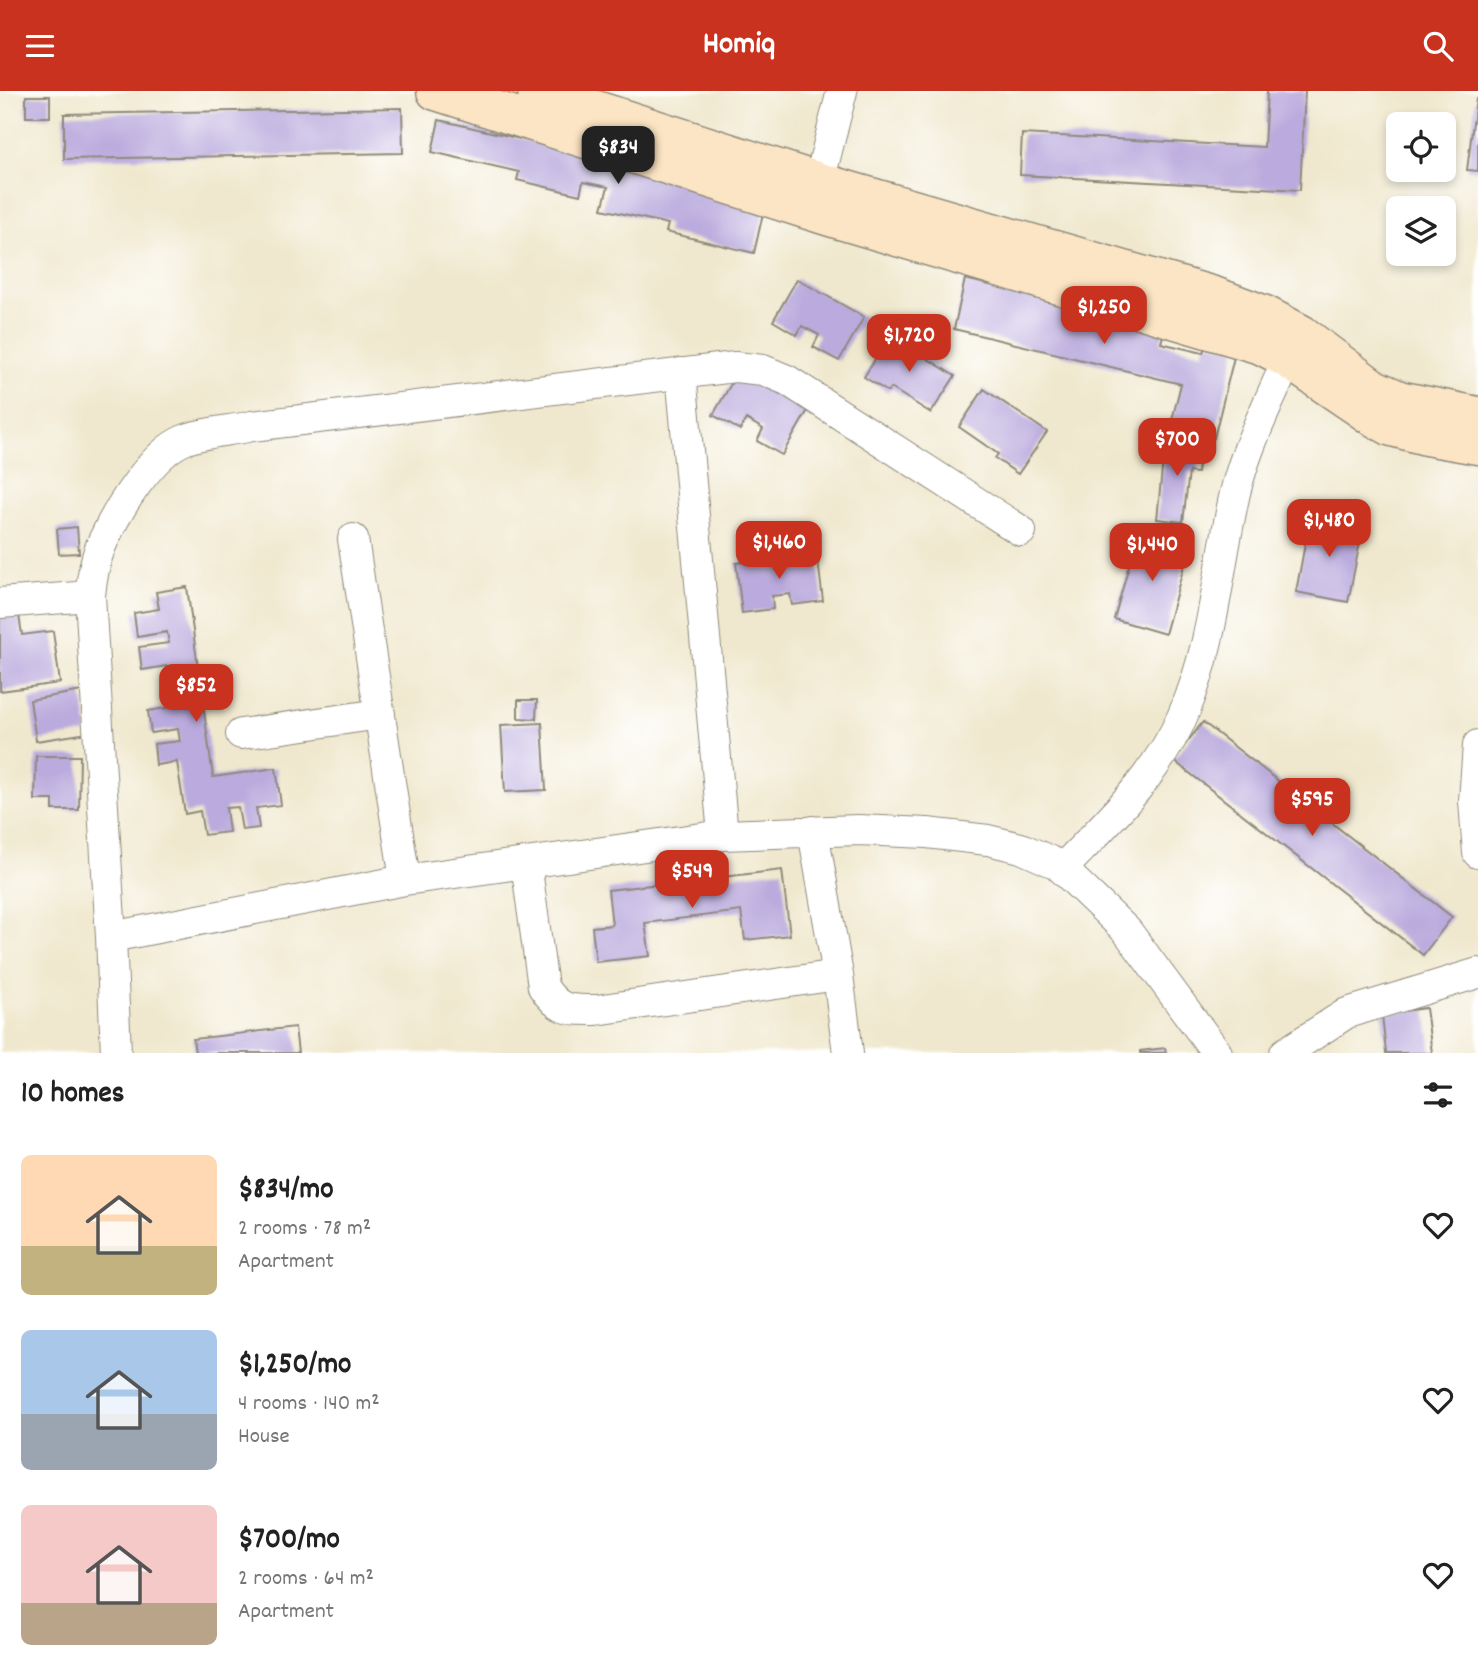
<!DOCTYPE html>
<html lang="en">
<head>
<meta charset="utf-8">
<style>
  :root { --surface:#fff; --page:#f2f2f2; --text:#222; --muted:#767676; --accent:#c8321e }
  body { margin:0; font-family:Dekko,sans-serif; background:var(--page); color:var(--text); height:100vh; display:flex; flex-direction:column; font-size:26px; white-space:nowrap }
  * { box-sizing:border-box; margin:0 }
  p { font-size:23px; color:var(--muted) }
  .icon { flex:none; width:38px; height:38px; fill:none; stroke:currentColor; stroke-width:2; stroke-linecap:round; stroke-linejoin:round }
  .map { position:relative; height:962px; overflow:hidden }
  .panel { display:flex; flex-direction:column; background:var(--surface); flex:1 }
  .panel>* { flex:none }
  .tools { position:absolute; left:1386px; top:21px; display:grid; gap:14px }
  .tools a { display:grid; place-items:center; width:70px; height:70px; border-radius:10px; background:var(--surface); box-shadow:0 4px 10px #0003; font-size:35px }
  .price { position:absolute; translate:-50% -60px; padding:0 16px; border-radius:14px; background:var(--accent); color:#fff; font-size:23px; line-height:46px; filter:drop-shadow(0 2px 4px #0008) }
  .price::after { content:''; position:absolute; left:50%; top:42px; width:21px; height:16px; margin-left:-10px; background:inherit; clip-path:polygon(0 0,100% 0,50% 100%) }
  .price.selected { background:#222; color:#fff }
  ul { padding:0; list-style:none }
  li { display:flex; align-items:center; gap:21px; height:175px; padding:0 21px }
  li span { display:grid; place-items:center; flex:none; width:196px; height:140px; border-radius:10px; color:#555 }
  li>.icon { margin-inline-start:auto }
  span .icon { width:84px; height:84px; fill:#fffc; stroke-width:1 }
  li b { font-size:30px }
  h2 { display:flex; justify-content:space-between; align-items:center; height:84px; padding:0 21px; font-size:30px }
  header { display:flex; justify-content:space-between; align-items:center; height:91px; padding:0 21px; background:var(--accent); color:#fff; font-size:32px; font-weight:800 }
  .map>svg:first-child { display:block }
</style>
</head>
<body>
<header><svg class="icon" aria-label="menu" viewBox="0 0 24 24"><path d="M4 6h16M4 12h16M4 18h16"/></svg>Homiq<svg class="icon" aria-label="search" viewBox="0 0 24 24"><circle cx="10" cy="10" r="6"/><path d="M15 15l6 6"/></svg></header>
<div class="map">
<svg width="1478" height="962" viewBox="0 0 1478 962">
  <rect width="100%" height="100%" fill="#fff"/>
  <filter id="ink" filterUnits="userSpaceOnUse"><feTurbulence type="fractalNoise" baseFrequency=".0143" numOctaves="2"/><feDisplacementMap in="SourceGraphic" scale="14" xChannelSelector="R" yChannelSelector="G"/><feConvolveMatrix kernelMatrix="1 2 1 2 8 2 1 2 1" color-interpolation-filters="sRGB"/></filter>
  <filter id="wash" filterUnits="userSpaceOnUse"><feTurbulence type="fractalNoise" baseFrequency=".00686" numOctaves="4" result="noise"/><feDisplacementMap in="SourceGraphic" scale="28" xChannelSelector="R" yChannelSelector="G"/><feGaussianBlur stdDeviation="1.57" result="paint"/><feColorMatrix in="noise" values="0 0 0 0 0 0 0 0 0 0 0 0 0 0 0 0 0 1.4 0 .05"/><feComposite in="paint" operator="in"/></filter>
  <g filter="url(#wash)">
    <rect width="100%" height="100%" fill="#f0e8ce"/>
    <g id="blocks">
      <!-- building -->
      <path fill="#baaadd" d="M1267 0H1305L1300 99 1020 84 1022 43 1264 56Z
        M26 5H50V26H26Z
        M1476 8H1478V80L1467 79Z
        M402 17 403 62 64 68V23Z
        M439 29 767 105 754 162 666 141 668 133 602 118 608 96 583 91 580 104 517 89 519 81 432 61Z
        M797 188 864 226 839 270 813 256 819 244 802 235 797 244 773 230Z
        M965 188 1165 236 1161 252 1203 262 1206 251 1236 258 1214 347 1170 337 1181 293 954 238Z
        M890 244 955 285 931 322 891 297 888 301 864 286Z
        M739 279 808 319 782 364 757 350 763 338 746 328 740 339 713 324Z
        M984 298 1047 341 1018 383 995 367 998 363 959 336Z
        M1165 349 1201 352 1197 382 1189 381 1183 431 1157 428Z
        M1310 426 1363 436 1348 511 1296 501Z
        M77 436 79 462 59 463 57 438Z
        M1138 442 1189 457 1165 543 1114 528Z
        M817 461 823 510 792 514 790 503 772 505 773 518 742 522 736 472Z
        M187 496 213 686 276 677 281 714 256 717 259 737 242 739 238 716 226 717 229 741 204 744 200 720 185 723 177 671 156 674 154 653 180 650 178 638 151 642 148 620 173 616 167 575 142 579 139 556 169 552 167 541 137 546 134 522 159 518 156 501Z
        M19 524 22 544 53 540 60 592 0 600V526Z
        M82 600 88 642 36 650 30 609Z
        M518 609H537L536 628 518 627Z
        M1203 631 1452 826 1423 864 1173 669Z
        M542 632 546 699 505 701 501 634Z
        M36 665H80L79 719H53V709H35Z
        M782 779 790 844 745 849 741 820 645 832 650 865 596 871 592 836 612 834 608 799Z
        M1426 917 1432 962H1386L1382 923Z
        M295 936 298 962H195L193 948Z
        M1165 957 1166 962H1140V960Z"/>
    </g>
  </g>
  <g filter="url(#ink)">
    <use href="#blocks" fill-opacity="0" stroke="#8e8a7c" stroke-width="2"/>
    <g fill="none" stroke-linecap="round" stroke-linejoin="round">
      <!-- street casing -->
      <g stroke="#8e8a7c" stroke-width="32">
        <path id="street" d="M819 91 842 0
          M681 282 723 744
          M353 448 405 789
          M0 512 90 505
          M241 643 380 623
          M1478 654 1474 710 1478 762
          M813 740 838 884 848 962
          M526 772 543 896C559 920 568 919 596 919L838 884
          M1062 778C1107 731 1157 685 1183 624 1214 554 1218 476 1235 402 1246 356 1269 311 1288 268
          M111 846 405 789 723 744 858 739 927 742 988 749 1021 757 1057 773 1127 840 1217 962
          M116 962 111 846 90 505C92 485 95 466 104 448 118 418 152 362 184 349 204 341 230 340 252 335L735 276 763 279 787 289 1021 440
          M1285 962 1347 922 1478 882"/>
      </g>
      <!-- secondary casing -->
      <g stroke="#8e8a7c" stroke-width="41">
        <path id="secondary" d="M436 0 830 126 1261 254 1288 268 1372 325 1392 336 1426 345 1478 354
          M537 0 819 91 1214 205 1265 224 1301 243 1374 298 1399 309 1478 325"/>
      </g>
      <!-- street -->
      <use href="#street" stroke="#fff" stroke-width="30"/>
      <!-- secondary -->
      <use href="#secondary" stroke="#fce5c4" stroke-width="38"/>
    </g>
  </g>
</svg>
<div class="tools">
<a><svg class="icon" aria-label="locate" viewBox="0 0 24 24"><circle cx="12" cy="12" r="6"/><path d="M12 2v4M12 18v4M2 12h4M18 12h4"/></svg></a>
<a><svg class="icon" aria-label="layers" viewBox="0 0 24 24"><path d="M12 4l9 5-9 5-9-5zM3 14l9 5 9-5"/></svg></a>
</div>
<b class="price selected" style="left:618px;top:95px">$834</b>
<b class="price" style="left:1104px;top:255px">$1,250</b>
<b class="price" style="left:909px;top:283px">$1,720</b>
<b class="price" style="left:1177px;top:387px">$700</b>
<b class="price" style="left:1329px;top:468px">$1,480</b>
<b class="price" style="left:779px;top:490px">$1,460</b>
<b class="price" style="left:1152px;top:492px">$1,440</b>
<b class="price" style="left:196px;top:633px">$852</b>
<b class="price" style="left:1312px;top:747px">$595</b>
<b class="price" style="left:692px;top:819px">$549</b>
</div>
<section class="panel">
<h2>10 homes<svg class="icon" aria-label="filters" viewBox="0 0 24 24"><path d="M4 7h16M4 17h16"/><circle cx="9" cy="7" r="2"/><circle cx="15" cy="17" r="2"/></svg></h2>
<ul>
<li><span style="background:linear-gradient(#ffd9b3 65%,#c2b280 0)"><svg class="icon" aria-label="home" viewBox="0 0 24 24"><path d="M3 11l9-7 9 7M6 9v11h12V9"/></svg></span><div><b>$834/mo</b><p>2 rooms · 78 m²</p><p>Apartment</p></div><svg class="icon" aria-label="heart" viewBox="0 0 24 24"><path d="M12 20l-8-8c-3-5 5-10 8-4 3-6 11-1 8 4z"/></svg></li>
<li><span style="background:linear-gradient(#a9c7e8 60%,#9aa5b1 0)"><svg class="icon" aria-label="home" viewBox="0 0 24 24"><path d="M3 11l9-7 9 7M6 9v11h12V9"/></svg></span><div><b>$1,250/mo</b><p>4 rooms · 140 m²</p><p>House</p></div><svg class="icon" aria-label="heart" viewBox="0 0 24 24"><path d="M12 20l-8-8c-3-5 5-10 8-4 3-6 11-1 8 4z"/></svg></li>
<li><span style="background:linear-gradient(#f6c9c9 70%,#b9a48a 0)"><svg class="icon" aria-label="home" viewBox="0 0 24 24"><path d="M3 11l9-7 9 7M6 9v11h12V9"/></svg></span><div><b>$700/mo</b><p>2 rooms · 64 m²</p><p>Apartment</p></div><svg class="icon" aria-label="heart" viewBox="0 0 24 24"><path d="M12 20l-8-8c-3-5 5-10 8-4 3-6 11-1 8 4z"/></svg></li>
</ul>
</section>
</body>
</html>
